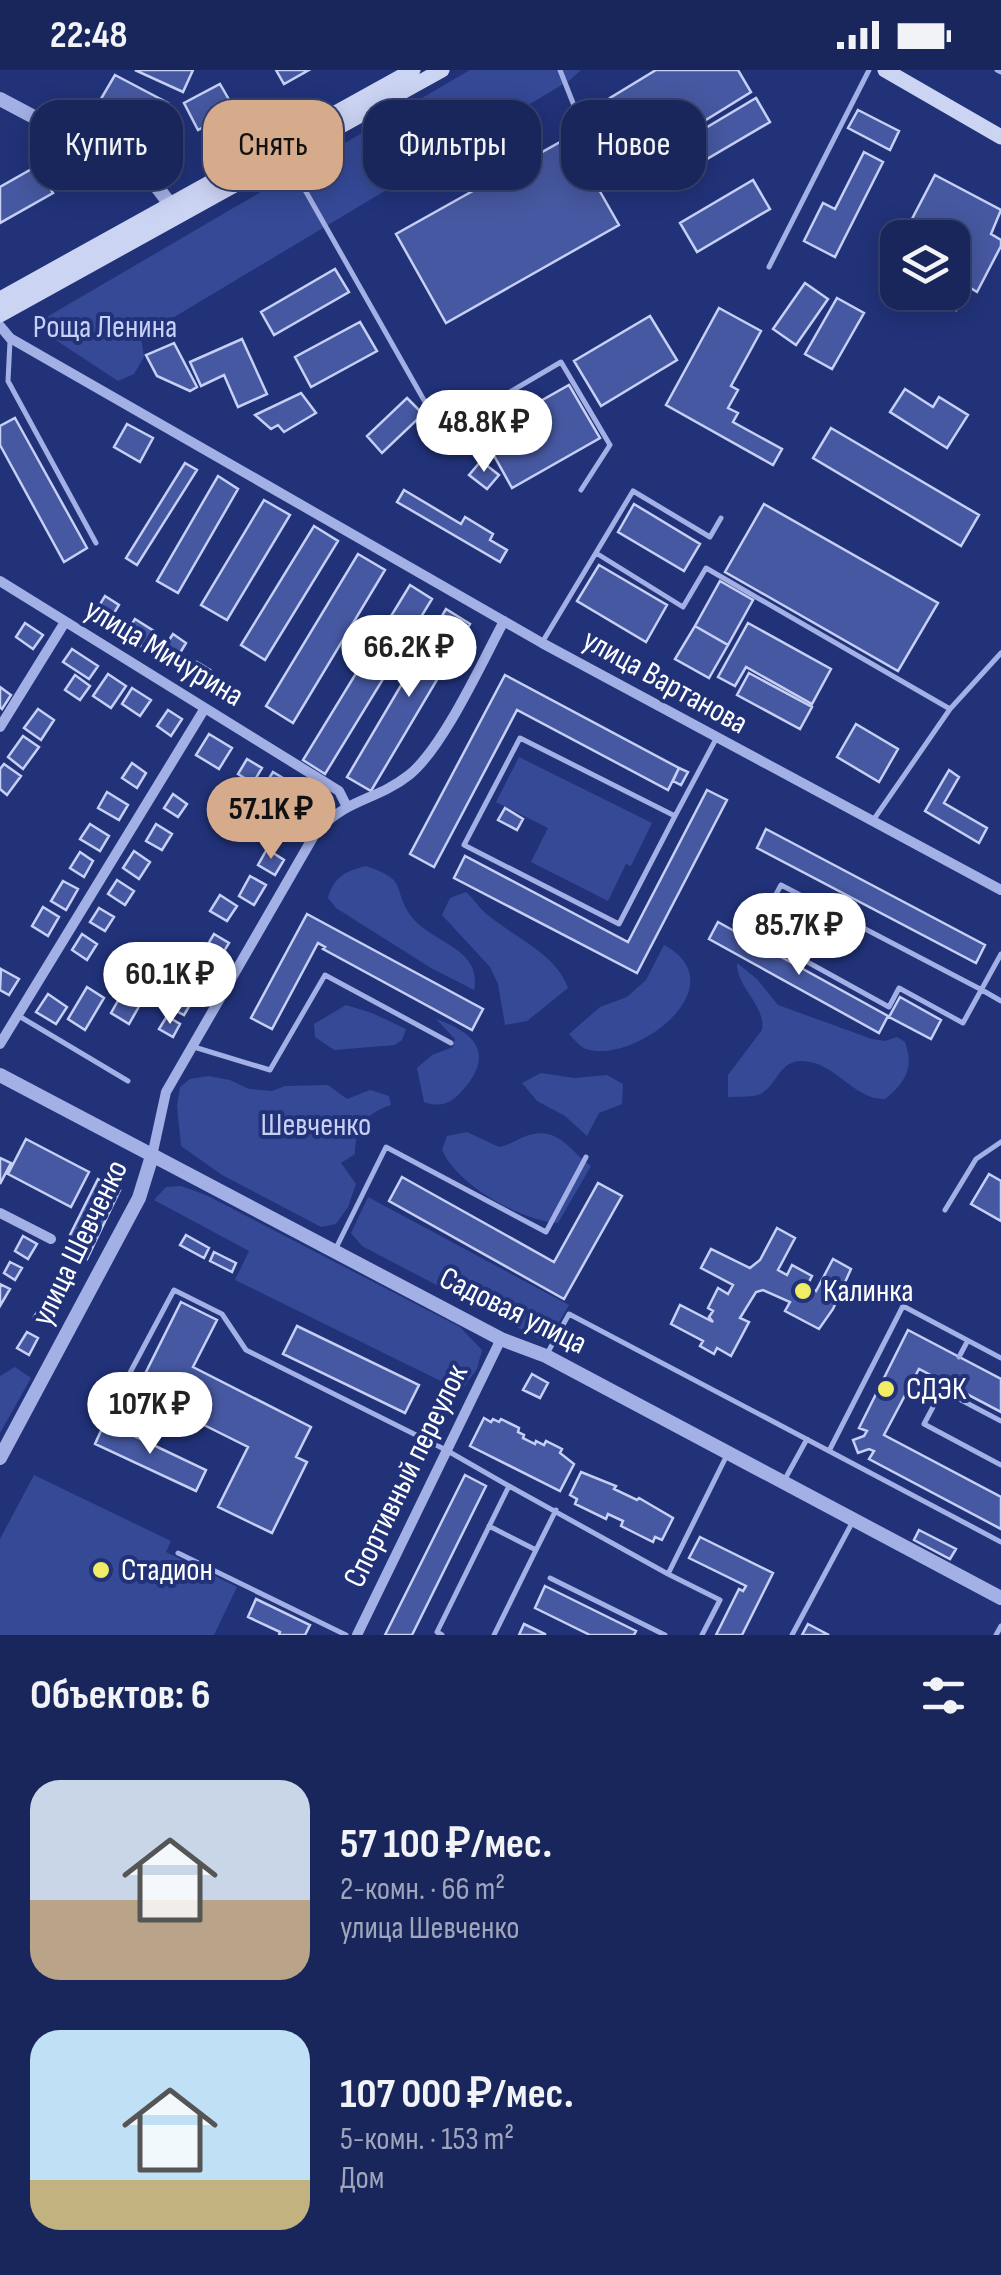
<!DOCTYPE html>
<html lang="ru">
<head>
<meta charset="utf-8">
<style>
  :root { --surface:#19265b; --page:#222e61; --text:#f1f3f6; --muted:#9fa5bb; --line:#374371; --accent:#d6ab8b }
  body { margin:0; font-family:"Sofia Sans Condensed",sans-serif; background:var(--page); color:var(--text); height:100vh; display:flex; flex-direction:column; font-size:38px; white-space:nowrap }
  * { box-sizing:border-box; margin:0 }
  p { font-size:32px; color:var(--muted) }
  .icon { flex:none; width:55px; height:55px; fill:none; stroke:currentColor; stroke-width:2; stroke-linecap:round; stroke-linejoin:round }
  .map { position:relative; height:1565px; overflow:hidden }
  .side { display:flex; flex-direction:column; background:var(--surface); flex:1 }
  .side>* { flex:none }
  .top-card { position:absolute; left:30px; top:30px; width:942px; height:90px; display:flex; gap:20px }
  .tools { position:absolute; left:880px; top:150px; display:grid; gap:20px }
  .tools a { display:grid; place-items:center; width:90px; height:90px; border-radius:20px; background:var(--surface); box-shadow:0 5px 25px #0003,0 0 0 2px var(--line); font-size:50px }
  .price { position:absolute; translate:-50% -85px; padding:0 22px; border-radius:35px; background:#fff; color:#222; font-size:32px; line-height:65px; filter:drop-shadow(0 2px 5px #0008) }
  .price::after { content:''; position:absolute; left:50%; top:60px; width:30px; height:22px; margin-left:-15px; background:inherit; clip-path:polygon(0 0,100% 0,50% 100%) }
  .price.active { background:var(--accent); color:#111 }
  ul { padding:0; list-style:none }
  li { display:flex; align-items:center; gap:30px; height:250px; padding:0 30px }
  li span { display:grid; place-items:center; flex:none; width:280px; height:200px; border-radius:30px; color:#555 }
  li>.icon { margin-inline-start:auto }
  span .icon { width:120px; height:120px; fill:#fffc; stroke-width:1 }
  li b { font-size:42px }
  h2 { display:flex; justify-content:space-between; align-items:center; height:120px; padding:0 30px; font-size:42px }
  .tag { padding:0 35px; border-radius:30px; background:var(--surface); box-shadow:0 5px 25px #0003,0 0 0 2px var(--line); font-size:35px; line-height:90px }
  .tag.active { background:var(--accent); color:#111 }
  .status { display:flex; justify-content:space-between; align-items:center; height:70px; padding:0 50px; background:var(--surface); direction:ltr }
  .status svg { height:28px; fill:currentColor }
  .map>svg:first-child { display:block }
</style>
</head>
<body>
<div class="status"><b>22:48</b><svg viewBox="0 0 49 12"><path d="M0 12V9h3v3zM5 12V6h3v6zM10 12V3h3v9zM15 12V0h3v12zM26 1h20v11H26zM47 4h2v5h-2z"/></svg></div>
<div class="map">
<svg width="1001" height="1565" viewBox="0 0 1001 1565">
  <rect width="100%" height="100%" fill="#213279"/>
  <!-- green -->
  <path fill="#354997" d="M470 0H581L570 10 141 267 144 287 134 304 118 311 33 255Z
    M519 687 652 753 631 796 626 794 608 831 531 792 548 758 496 732Z
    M366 796C410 811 391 817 411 846 431 873 483 878 474 920L431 898 336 838 328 828C334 807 345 801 366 796Z
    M466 822C475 830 480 840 489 846 515 867 557 885 568 918L527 951 505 955 498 914 490 897 442 845 450 828Z
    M664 875C739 915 635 995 586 979 580 977 574 969 569 964L600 937 627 927 646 910Z
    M737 893 757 909 778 935 872 969 885 971 897 967 905 972C914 998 906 1012 885 1029 853 1030 834 990 801 991 779 991 777 1016 760 1024 752 1028 737 1026 728 1027V1005L762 960C766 935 737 919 737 893Z
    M346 935 372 943 406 959 402 970 395 975 334 980 315 967 314 954Z
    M436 949C468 960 493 978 470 1011 457 1028 447 1040 424 1032L417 998 432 985 453 977 455 969Z
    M541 1003 574 1008 607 1005 623 1014 622 1034 599 1043 587 1066 565 1046 537 1031 522 1013Z
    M208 1006 230 1010 249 1019 272 1021 285 1016 328 1015 347 1029 370 1020 389 1026 391 1035C366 1043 355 1057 355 1084L341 1093 356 1114 348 1137 336 1154 321 1157 222 1105 181 1076 177 1036 180 1017 190 1009Z
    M467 1062 499 1077C511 1075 518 1068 529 1065 559 1056 571 1082 591 1096L558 1153C520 1150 458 1116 442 1080L447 1066Z
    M181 1116 206 1125 460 1257 482 1280 477 1299 461 1321 235 1210 249 1181 154 1130 166 1117Z
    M368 1127 569 1235 547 1273 362 1176 351 1163Z
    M15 1297 31 1308 0 1363V1306Z
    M34 1405 171 1471 166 1482 237 1517 214 1565H0V1469Z"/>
  <!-- building -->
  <path fill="#4658a1" stroke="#c6cff4" stroke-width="2.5" d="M135 0H193L183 22Z
    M276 0H309L284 14Z
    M656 0H738L751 22 646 87 610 28Z
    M115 5 168 33V44L179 62 172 66 170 73 164 77 95 39Z
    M220 14 235 40 198 60 184 33Z
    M756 28 770 52 661 116 647 93Z
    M858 40 899 61 890 80 848 58Z
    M569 67 619 155 446 253 396 164Z
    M864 82 883 92 835 187 804 171 823 133 835 139Z
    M37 96 53 123 0 153V117Z
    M91 102 93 114 67 118 65 106Z
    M935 105 1001 140 991 164 1001 170V176L977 222 969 217 956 240 923 222H952V168H902Z
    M753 110 770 139 697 182 680 153Z
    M898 176V209L884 201Z
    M335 199 349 222 274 265 261 242Z
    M805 213 828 229 796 275 773 259Z
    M837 228 864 243 832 299 805 284Z
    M719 238 761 261 731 316 738 320 728 338 738 343 733 352 782 379 773 395 666 335Z
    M650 246 677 290 601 336 574 291Z
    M360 252 377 281 311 317 295 287Z
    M242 269 267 324 238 337 224 305 201 316 190 292Z
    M174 273 197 317 190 321 157 306 146 285Z
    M569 315 600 368 512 418 482 364Z
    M905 319 933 337 939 327 968 345 947 378 890 342Z
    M301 323 316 343 284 362 278 355 271 359 255 345Z
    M407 328 423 344 382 383 367 366Z
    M15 348 87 478 64 492 0 375V356Z
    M127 354 153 368 140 392 114 377Z
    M831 358 979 445 961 476 813 388Z
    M481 391 499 405 487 419 469 405Z
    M185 393 197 400 137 495 126 488Z
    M218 406 238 419 178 523 157 511Z
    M404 420 461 454 465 447 493 464 490 470 507 480 500 492 397 432Z
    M264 430 290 445 227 550 201 535Z
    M634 434 700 474 684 501 618 462Z
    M764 434 938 533 898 601 725 502Z
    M314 456 338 471 265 590 241 575Z
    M358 484 385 500 293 653 266 636Z
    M599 495 667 535 646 572 577 531Z
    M720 511 753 530 728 575 695 556Z
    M410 515 432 529 325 704 303 690Z
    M105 526 119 535 108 553 94 544Z
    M446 539 470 554 371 721 347 707Z
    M135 549 154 561 144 578 124 566Z
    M25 553 43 565 33 579 16 567Z
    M748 553 831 599 812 634 746 597 735 616 718 607Z
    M695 556 728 575 709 608 675 589Z
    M173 564 186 573 174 593 160 584Z
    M72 579 98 596 89 609 63 592Z
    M197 592 210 600 200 616 187 608Z
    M749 603 812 637 800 659 737 625Z
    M108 604 126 616 111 638 93 626Z
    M75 605 90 616 80 630 65 620Z
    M505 605 679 698 668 720 517 640 434 797 410 784Z
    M0 617 11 625 2 639 0 637Z
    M132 618 151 630 140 646 122 634Z
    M38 639 54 650 41 670 24 658Z
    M168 640 182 649 171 666 157 656Z
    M856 654 898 679 879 712 837 687Z
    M209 664 232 678 219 699 196 685Z
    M23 666 39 677 23 699 8 687Z
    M247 689 262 698 253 713 238 704Z
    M132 693 146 703 137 718 122 708Z
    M4 694 21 706 7 725 0 719V699Z
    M679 698 688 702 681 715 673 711Z
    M949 700 959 707 944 733 987 758 979 773 925 741Z
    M273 702 293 714 278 738 258 726Z
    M707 720 727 730 637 903 454 808 465 786 628 872Z
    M298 721 317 732 303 755 284 743Z
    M107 722 128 735 119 750 98 738Z
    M173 724 187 734 178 747 164 738Z
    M505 738 523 749 517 760 498 750Z
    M90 754 109 766 100 781 80 769Z
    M156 754 172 764 162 780 146 771Z
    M766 759 985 875 976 893 757 778Z
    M267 779 284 790 275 805 258 795Z
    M134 781 150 792 139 809 123 798Z
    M80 782 93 791 84 807 70 798Z
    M250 806 266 815 254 835 239 826Z
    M117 810 134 821 125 835 108 824Z
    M63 811 78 819 66 840 51 831Z
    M220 825 237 836 227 851 210 841Z
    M43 837 59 847 48 866 32 856Z
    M99 838 114 847 105 861 90 852Z
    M307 844 483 939 472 960 323 879 325 877 318 873 272 959 251 948Z
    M718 852 888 946 879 963 709 869Z
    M82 864 97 874 87 890 72 880Z
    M214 864 229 873 220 888 205 879Z
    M193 884 213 896 205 908 185 896Z
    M1 899 19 909 9 925 0 920Z
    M181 916 196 925 184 945 169 937Z
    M87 917 104 928 85 960 68 949Z
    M123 922 141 933 129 954 111 943Z
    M48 924 67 937 56 954 36 942Z
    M900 927 941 950 931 969 889 947Z
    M167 946 180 954 173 967 159 959Z
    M26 1069 89 1102 71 1137 8 1104Z
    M0 1088 11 1093 0 1114Z
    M989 1104 1001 1111V1151L971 1134Z
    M402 1107 554 1192 598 1113 622 1126 564 1229 389 1131Z
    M98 1109 120 1120 87 1189 64 1177Z
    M777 1158 795 1168 778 1200 787 1205 792 1195 812 1206 807 1216 816 1221 833 1189 851 1199 833 1239 819 1259 785 1241 790 1232 763 1220 756 1222 740 1248 749 1252 731 1286 717 1278 714 1284 700 1276 703 1271 671 1254 680 1235 713 1252 709 1247 713 1241 708 1238 718 1218 728 1224 733 1215 701 1198 711 1179 750 1198 760 1190Z
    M186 1165 209 1178 204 1188 180 1175Z
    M23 1166 37 1174 28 1189 15 1181Z
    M214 1182 236 1193 232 1202 210 1191Z
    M10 1192 22 1198 15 1210 4 1203Z
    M0 1214 10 1219 0 1236Z
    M44 1230 54 1235 44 1253 34 1247Z
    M181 1232 217 1250 193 1297 311 1357 296 1387 307 1392 272 1463 218 1437 248 1377 194 1350 205 1328 184 1317 172 1340 136 1322Z
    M297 1256 419 1315 405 1343 283 1284Z
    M908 1260 1001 1309V1342L919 1299 884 1365 1001 1427V1459L869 1389 874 1381 869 1379 858 1383 853 1370 864 1366 867 1361 859 1358Z
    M27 1262 38 1268 29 1285 17 1278Z
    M532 1304 548 1313 540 1328 523 1320Z
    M484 1348 491 1352 493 1349 499 1352 501 1349 519 1358 518 1362 524 1365 523 1368 535 1374 536 1371 544 1375 546 1371 562 1379 560 1383 574 1394 560 1421 470 1376Z
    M105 1352 206 1400 196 1421 95 1374Z
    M581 1402 616 1416 614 1419 637 1430 639 1428 673 1448 662 1470 655 1467 653 1472 621 1456 623 1451 608 1444 606 1449 575 1434 577 1429 570 1425Z
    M465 1405 486 1416 412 1565H385Z
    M919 1460 956 1479 950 1489 914 1470Z
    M700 1467 773 1503 742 1565H716L739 1519 743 1521 746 1516 689 1488Z
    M545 1516 636 1561 634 1565H590L535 1538Z
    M256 1529 310 1555 305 1565H279L280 1562 248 1547Z
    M524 1554 545 1564V1565H519Z
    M808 1554 829 1565H802Z"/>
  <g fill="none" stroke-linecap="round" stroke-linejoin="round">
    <!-- service -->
    <path stroke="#a3b0e5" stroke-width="5" d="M560 0 575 38
      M997 0 1001 2
      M288 90 442 362 561 292 610 375 581 420
      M769 197 869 0
      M10 271 8 311 96 473
      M596 483 683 537 706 498 950 639 874 749
      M543 571 633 421 710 467 721 448
      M950 639 1001 583
      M675 746 619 854 464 775 520 668 675 746 716 669
      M1001 884 963 953 899 918 889 937 755 863 781 815 982 920 1001 931
      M19 946 128 1011
      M194 977 270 1000 325 905 451 973
      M945 1140 976 1089 1001 1072
      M336 1178 386 1077 546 1162 586 1087
      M548 1282 569 1244 829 1381
      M959 1287 967 1272
      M1001 1288 903 1236 829 1381 1001 1472
      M116 1329 174 1220 222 1244 246 1280 446 1380 509 1416 437 1562 442 1565
      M1001 1351 942 1320 924 1354 1001 1395
      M785 1409 807 1369
      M509 1416 668 1504
      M489 1456 536 1480 494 1565
      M536 1480 556 1440
      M178 1483 346 1565
      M550 1508 665 1565
      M702 1565 720 1530 668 1504 728 1383
      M792 1565 852 1453
      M996 1565 1001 1556"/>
    <!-- minor -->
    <path stroke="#a3b0e5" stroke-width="10" d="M0 256 10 268 542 573 1001 820
      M0 511 339 721 346 735
      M0 657 65 552
      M0 974 205 638
      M152 1086 166 1022 316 762C347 728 376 731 409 705 443 678 482 592 504 551
      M0 1143 51 1169
      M357 1565 501 1269"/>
    <!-- tertiary -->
    <path stroke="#a3b0e5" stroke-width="14" d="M0 29 151 109 176 142
      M0 1005 501 1269 546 1286 1001 1528
      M0 1388 139 1128 152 1086"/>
    <!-- secondary -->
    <path stroke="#ccd4f4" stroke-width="15" d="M885 0 1001 67
      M0 229 413 0
      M0 245 442 0"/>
  </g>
  <!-- markers -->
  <g fill="#f1ec65" stroke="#213279" stroke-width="4">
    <circle cx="803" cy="1221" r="10"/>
    <circle cx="886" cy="1319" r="10"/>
    <circle cx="101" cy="1500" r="10"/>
  </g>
  <g text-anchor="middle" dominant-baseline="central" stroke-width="8" stroke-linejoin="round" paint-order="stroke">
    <!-- park labels -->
    <g font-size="32" fill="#c6cff4" stroke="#213279">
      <text x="105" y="257">Роща Ленина</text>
      <text x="316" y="1055">Шевченко</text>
    </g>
    <!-- street labels -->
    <g font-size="32" fill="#fff" stroke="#213279">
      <text transform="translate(164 583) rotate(31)">улица Мичурина</text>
      <text transform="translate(665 612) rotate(29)">улица Вартанова</text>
      <text transform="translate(80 1173) rotate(-64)">улица Шевченко</text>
      <text transform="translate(513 1241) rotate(26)">Садовая улица</text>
      <text transform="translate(406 1406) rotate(-64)">Спортивный переулок</text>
    </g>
    <!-- poi labels -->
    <g font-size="32" fill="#fff" stroke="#213279" text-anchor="start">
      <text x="823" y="1221">Калинка</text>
      <text x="906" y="1319">СДЭК</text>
      <text x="121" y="1500">Стадион</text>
    </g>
  </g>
</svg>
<div class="tools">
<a><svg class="icon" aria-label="layers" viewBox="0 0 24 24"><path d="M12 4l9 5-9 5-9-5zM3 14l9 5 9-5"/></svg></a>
</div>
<b class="price" style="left:484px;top:405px">48.8K ₽</b>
<b class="price" style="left:409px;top:630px">66.2K ₽</b>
<b class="price active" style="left:271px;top:792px">57.1K ₽</b>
<b class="price" style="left:799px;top:908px">85.7K ₽</b>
<b class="price" style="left:170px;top:957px">60.1K ₽</b>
<b class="price" style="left:150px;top:1387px">107K ₽</b>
<div class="top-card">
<a class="tag">Купить</a>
<a class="tag active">Снять</a>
<a class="tag">Фильтры</a>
<a class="tag">Новое</a>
</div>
</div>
<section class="side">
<h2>Объектов: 6<svg class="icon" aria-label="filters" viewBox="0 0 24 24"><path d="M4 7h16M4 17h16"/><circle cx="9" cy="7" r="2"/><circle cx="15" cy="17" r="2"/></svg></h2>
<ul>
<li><span style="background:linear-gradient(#c9d6e8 60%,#b9a48a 0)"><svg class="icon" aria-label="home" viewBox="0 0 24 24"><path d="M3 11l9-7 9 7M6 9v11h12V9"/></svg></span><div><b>57 100 ₽/мес.</b><p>2-комн. · 66 m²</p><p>улица Шевченко</p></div></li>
<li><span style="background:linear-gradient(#bfe0f5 75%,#c2b280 0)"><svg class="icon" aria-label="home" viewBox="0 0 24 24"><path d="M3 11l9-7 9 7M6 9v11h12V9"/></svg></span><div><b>107 000 ₽/мес.</b><p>5-комн. · 153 m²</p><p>Дом</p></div></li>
</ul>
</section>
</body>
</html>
